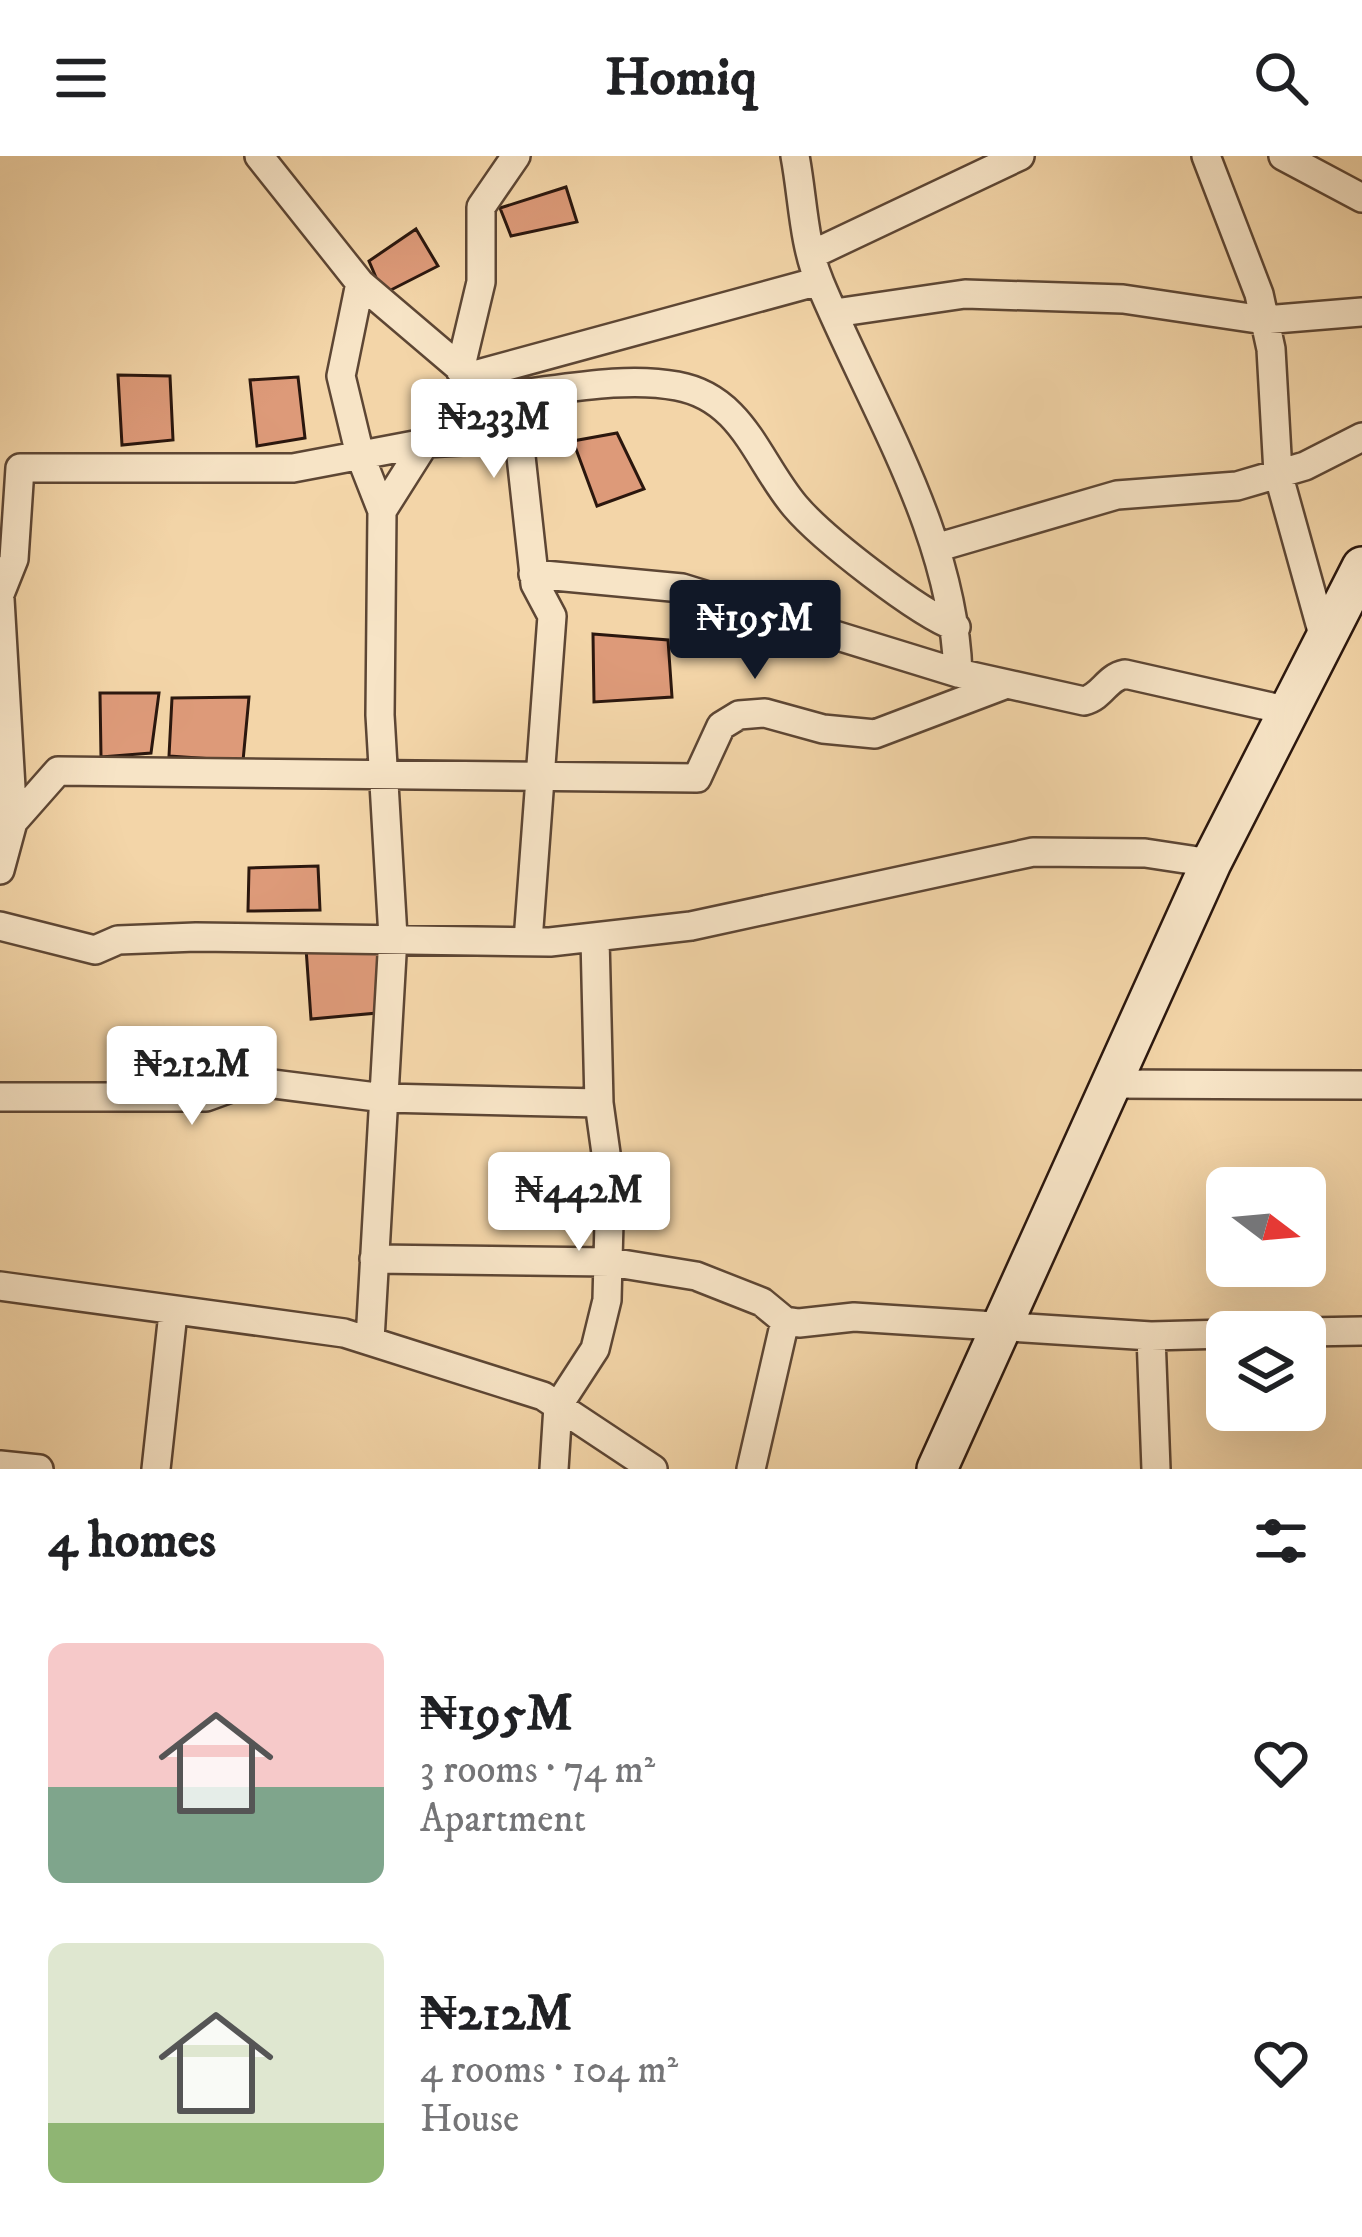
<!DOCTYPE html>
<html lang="en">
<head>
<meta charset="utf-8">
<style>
  :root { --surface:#fff; --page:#f2f2f2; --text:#202124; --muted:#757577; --accent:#111827 }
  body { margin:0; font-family:"IM FELL DW Pica",serif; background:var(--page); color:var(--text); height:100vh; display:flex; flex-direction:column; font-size:45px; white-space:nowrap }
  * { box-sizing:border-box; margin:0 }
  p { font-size:39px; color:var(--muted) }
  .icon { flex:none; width:66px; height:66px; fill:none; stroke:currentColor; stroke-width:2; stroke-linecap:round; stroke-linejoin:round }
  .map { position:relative; height:1313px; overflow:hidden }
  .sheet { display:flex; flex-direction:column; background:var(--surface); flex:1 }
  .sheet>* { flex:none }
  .needle { width:78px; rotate:106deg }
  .tools { position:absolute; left:1206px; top:1011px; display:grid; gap:24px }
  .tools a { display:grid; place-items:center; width:120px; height:120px; border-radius:18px; background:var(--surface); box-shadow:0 12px 48px #0002; font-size:60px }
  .price { position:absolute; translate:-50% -102px; padding:0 27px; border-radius:12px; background:#fff; color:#222; font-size:39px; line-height:78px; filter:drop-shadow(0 3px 6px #0008) }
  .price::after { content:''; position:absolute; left:50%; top:72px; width:36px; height:27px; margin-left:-18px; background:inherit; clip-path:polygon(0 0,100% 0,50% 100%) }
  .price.current { background:var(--accent); color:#fff }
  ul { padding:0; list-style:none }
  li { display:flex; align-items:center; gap:36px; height:300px; padding:0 48px }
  li span { display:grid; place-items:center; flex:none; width:336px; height:240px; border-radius:18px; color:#555 }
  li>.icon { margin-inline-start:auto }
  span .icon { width:144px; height:144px; fill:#fffc; stroke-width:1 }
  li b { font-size:51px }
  h2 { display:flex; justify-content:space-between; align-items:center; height:144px; padding:0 48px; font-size:51px }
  header { display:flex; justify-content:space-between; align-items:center; height:156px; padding:0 48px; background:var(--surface); font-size:54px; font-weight:800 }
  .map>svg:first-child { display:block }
</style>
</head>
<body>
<header><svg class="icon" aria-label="menu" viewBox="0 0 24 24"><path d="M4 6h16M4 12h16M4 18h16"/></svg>Homiq<svg class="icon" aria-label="search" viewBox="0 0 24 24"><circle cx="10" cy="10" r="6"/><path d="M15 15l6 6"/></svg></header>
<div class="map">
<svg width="1362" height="1313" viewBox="0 0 1362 1313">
  <rect width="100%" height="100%" fill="#f3d5a8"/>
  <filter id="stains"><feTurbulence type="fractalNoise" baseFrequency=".00167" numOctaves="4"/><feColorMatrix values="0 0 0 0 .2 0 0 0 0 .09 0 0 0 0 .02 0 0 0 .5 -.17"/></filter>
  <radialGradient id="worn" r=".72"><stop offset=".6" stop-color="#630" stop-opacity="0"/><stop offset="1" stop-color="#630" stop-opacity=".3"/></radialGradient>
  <!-- building -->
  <path fill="#dd9a79" stroke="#2b170e" stroke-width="3" d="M566 31 577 66 511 80 500 52Z
    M416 73 438 110 383 138 369 105Z
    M118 219 170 220 173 284 122 289Z
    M298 221 305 282 257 290 250 224Z
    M617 277 644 333 597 350 573 285Z
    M593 478 668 484 672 541 594 546Z
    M100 537H159L151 597 101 601Z
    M249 541 243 605 169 600 172 542Z
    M318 710 320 754 248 755 249 712Z
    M306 792 384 795 377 857 311 863Z"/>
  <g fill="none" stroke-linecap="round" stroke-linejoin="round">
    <!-- street casing -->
    <g stroke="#5d4634" stroke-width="32">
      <path id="street" d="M259 0 360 127 494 241 519 282 535 428 552 460 528 785
        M795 0C803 42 803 87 820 127 873 254 953 376 958 517
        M1206 0 1259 138 1271 193 1278 317 1325 486
        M1283 0 1362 42
        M811 99 1020 0
        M360 127 341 220 360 299 382 355 380 559 393 781 370 1184
        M835 157 965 138 1123 143 1264 164 1362 156
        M460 214 481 126V51L516 0
        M467 221 819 125
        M494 241C552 236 620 219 677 230 743 242 757 305 795 350 822 382 918 457 956 471
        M382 355 425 287
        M939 391 1117 339 1237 330 1305 310 1362 281
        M533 418 682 432 958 517 1084 545C1103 540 1106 522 1125 518L1289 555
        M0 438 14 403 20 312H293L425 287 519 282
        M0 443 13 666 0 714
        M13 666 58 615 697 622 721 570 739 559 765 557 823 573 875 578 1007 528
        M0 770 95 794 118 784 196 781 550 786 691 770 1033 696 1145 697 1211 707
        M1112 928 1362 929
        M0 941H206L250 925 384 942 599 947
        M374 1103 610 1106 696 1120 762 1146 785 1165 799 1167 854 1161 1151 1180 1227 1178
        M0 1130 344 1177 543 1240 653 1313
        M1305 1176 1362 1175
        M1151 1180 1156 1313
        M0 1309 39 1313
        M156 1313 173 1157
        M554 1313 558 1250 595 1193 607 1144 610 1026 599 947 595 782
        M751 1313 785 1165"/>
    </g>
    <!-- secondary casing -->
    <g stroke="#2b170e" stroke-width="44">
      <path id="secondary" d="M937 1313 1211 707 1362 411"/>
    </g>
    <!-- street -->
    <use href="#street" stroke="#f7e4c6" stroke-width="27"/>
    <!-- secondary -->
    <use href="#secondary" stroke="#f7e4c6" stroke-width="39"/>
  </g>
  <rect width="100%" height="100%" filter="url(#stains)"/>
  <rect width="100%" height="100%" fill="url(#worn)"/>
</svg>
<div class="tools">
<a><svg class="needle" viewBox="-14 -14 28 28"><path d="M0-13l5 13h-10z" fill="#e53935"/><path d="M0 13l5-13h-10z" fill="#757577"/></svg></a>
<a><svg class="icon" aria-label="layers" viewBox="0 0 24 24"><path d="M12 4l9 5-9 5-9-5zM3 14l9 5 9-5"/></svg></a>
</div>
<b class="price" style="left:494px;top:325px">₦233M</b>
<b class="price current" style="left:755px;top:526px">₦195M</b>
<b class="price" style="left:192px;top:972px">₦212M</b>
<b class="price" style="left:579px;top:1098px">₦442M</b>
</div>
<section class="sheet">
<h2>4 homes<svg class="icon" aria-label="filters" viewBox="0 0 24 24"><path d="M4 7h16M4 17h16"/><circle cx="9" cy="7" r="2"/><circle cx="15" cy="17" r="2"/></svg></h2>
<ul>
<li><span style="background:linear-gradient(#f6c9c9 60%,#7fa58c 0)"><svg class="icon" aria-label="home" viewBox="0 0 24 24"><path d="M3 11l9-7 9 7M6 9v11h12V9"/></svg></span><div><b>₦195M</b><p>3 rooms · 74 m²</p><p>Apartment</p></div><svg class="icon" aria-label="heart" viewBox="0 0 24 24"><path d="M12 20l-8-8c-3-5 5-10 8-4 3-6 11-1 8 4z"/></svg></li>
<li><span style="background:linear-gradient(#dfe7d0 75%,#8fb573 0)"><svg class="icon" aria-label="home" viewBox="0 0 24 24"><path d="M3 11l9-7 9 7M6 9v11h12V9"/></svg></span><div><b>₦212M</b><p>4 rooms · 104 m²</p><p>House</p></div><svg class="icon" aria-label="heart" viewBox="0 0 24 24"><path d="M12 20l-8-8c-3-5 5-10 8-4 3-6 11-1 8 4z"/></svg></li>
</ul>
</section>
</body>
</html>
